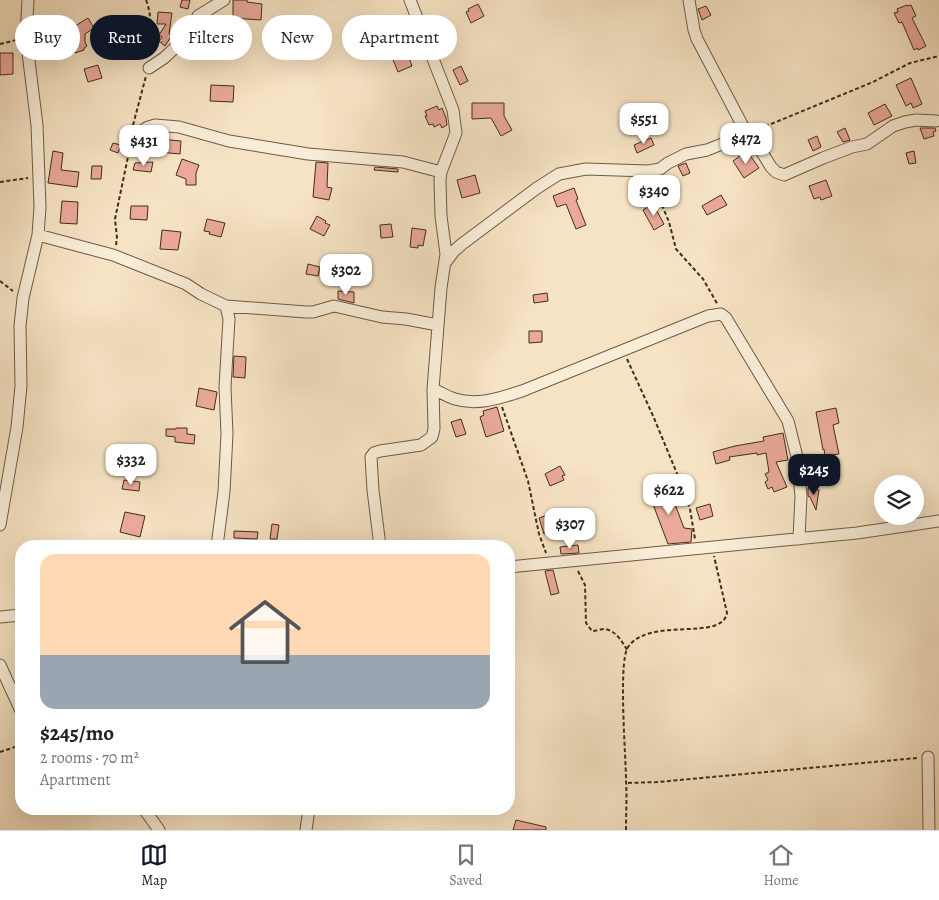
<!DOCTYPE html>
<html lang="en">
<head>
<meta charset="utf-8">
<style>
  :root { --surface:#fff; --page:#f2f2f2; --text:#222; --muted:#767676; --line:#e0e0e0; --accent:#111827 }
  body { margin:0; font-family:Alegreya,serif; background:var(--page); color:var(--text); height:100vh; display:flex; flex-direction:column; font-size:19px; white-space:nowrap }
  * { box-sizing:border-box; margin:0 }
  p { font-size:16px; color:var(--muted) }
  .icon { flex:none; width:28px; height:28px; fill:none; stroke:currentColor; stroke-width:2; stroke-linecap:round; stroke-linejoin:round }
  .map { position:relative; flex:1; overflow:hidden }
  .sheet { position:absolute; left:15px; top:540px; width:500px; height:275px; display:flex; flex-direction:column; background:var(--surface); border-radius:20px; box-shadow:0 5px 20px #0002 }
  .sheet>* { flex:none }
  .hud { position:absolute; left:15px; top:15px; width:500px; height:45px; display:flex; gap:10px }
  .buttons { position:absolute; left:874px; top:475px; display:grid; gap:10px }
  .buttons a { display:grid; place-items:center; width:50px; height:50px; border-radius:50%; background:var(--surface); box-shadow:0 5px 20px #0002; font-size:25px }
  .price { position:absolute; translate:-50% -42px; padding:0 11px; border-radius:10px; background:#fff; color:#222; font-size:16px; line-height:32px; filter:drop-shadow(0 1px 2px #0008) }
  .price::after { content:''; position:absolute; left:50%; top:30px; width:15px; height:11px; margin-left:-8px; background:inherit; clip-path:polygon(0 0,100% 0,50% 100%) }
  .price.active { background:var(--accent); color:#fff }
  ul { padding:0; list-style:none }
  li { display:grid; align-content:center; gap:10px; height:265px; padding:0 25px }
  li span { display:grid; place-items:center; height:155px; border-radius:15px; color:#555 }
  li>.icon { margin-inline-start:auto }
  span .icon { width:90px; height:90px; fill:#fffc; stroke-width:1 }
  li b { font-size:21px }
  .chip { padding:0 18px; border-radius:22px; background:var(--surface); box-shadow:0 5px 20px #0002; font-size:18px; line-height:45px }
  .chip.active { background:var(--accent); color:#fff }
  .tab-bar { display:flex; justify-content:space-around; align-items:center; height:70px; border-top:1px solid var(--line); background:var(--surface); font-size:14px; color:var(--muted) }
  .tab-bar a { display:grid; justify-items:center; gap:2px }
  .tab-bar .active { color:var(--accent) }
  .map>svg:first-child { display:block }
</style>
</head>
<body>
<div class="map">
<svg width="939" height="830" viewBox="0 0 939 830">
  <rect width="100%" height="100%" fill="#f6e3c3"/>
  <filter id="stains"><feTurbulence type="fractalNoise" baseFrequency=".004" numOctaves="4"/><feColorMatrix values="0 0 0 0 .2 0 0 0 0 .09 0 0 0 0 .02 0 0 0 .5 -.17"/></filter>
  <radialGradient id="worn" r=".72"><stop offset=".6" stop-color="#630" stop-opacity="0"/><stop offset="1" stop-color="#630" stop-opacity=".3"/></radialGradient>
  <!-- building -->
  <path fill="#eaa99a" stroke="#402e18" d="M182 0H190L188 9 180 7Z
    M233 0H247V2L262 4 261 20 233 18Z
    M478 4 484 16 471 23 466 12 469 11 468 9Z
    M907 5 908 6 911 5 916 16 912 18 926 46 918 50 917 48 914 50 902 22 899 23 894 13 898 12 897 9Z
    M706 6 711 15 702 20 698 9Z
    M158 12 172 13 169 34 172 35 165 46 159 41 162 37 159 35 166 24H157Z
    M88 18 94 28 85 34V42L87 46 84 48V50L75 53 66 36 78 30 75 26Z
    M211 18 212 23 218 21 220 30 217 31 220 46 212 47 211 44 203 45 200 34 204 21Z
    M406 29 410 39 403 42 412 66 398 72 392 57 399 54 391 36Z
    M0 53H13V74L0 75Z
    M98 65 102 78 88 82 84 69Z
    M461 66 468 81 460 85 453 70Z
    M911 78 922 104 913 108 911 103 906 106 896 85Z
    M211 85 234 86 233 102 210 101Z
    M472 103H504V116L512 130 501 136 491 118 472 119Z
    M885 104 892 116 874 125 868 113Z
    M437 106 439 110 442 108 446 118 447 125 442 128 440 124 434 127 433 124 429 125 425 116H427L425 111Z
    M845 128 850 140 843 142 837 132Z
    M920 128H935L936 131 933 132 934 136 924 139Z
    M817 136 821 147 813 151 808 140Z
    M651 138 654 145 637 153 634 145Z
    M160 139 181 141 180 154 159 152Z
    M113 143 121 145 118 153 110 150Z
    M53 151 63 153 61 170 79 172 77 187 48 183Z
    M747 151 759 168 744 178 733 161Z
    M914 151 916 163 909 164 906 153Z
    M182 159 199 165 196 173V185H186V179L176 175Z
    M153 162 151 172 133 170 135 163Z
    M316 162 328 163 327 187 332 188 329 200 313 197Z
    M686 163 690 173 683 176 678 166Z
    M92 166H102L101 179H91Z
    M375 167 398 169V172L374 170Z
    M475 175 480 193 462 198 457 180Z
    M826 180 832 196 821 200 820 197 814 199 809 186Z
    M574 188 578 199 576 200 586 225 576 229 566 204 557 207 553 196Z
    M721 195 727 205 707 215 702 206Z
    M62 201 78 202 77 224 60 223Z
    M653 204 664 224 654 230 643 210Z
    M131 206H148L147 220 130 219Z
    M317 216 326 221 325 223 330 225 324 236 310 229Z
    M207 219 225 223 221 237 209 234 210 232 204 231Z
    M391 224 393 237 381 238 380 225Z
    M412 228 426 230 423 246 418 245V248L410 247Z
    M162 230 181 232 178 250 160 249Z
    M334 262 343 265 339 276 330 274Z
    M308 264 320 267 318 276 306 274Z
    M338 291 354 292V303L338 299Z
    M547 293 548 301 534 303 533 295Z
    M529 331H542V342L529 343Z
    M234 356 246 357 245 378 233 377Z
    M199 388 217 392 214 410 196 406Z
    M497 407 504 431 486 437 480 417 484 415 483 411Z
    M836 408 839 423 833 425 839 454 825 456 824 449 823 450 816 412Z
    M461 419 466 434 456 437 451 422Z
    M176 428H187V434L195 435 194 444 175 442V437L166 436V429H176Z
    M783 433 788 460 776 462 787 487 774 492 772 487 768 489 765 482 768 480 765 474 769 472 766 453 757 455V453L729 457 730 460 716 464 713 452 735 446 764 441 763 437Z
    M560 466 565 475 562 476 564 480 550 486 545 474Z
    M124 480 140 482 139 491 122 489Z
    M667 483 684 528 692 529 691 542 668 544 648 491Z
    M808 488 819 490 816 510 810 497 808 496Z
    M710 504 713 516 700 520 696 508Z
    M125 512 145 516 140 537 120 532Z
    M556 512 561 529 544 534 539 518Z
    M272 524 279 525 277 539H270Z
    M234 531 258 532 257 539 234 538Z
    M578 545 579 553 561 554 560 547Z
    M553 570 559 593 551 595 545 571Z
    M516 820 546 827V830H513Z"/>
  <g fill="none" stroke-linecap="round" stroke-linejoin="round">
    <!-- minor casing -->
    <g stroke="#6e5b43" stroke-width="13">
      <path id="minor" d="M689 0 694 30 697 39 747 134
        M149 68 164 58 193 31 198 16 224 0
        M130 141 146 128 155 125 179 127 229 141 308 154 403 162 441 172
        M38 235 113 255 186 284 201 294 226 306 229 319 225 387 227 434 224 492 217 546
        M445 263 454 251 462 244 537 188 559 174 586 169 648 171 660 169 668 163 686 154 707 150 747 134 755 141 771 167 776 172 784 175 823 158 852 147 867 144 893 126 905 122 916 120 936 121
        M226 306 306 312H313L334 306 382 317 406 319 438 325
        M433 389C440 392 448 397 455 399 478 406 500 398 522 391L708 316 721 314 726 318 788 421 797 457 801 496 799 539
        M0 525 17 427 21 386 20 326 23 298 38 235 40 207 37 125 26 37 28 0
        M380 546 373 490 371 457 374 453 380 451 421 445 432 437 434 429 433 389 441 288 446 254 441 216 440 180 441 172 456 133 453 110 410 0
        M509 567 857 533 939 521
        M0 617 21 615
        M0 665 21 711
        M928 757 929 830
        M144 809 159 830
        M306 830 309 809"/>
    </g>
    <!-- path -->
    <path stroke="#402e18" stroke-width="2" stroke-dasharray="4 2.5" stroke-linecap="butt" d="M146 0C153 17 150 36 149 54
      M0 44 16 40
      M133 125 146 76
      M759 129 873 82 910 63 939 56
      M652 181 669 222 676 249 703 279 718 305
      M0 182 28 178
      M116 245 117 238 115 219 129 152
      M0 281 13 291
      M627 359 654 418 678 476 690 509 695 539
      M502 407 528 481 539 534 546 553
      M578 571 585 585 586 623 592 631C596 631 601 629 605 629 616 631 622 641 627 650
      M0 752 21 745
      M628 783 658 782 917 758
      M626 830C626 813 627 797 626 780 626 757 618 662 628 647 650 616 722 642 727 613L714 556"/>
    <!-- minor -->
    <use href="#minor" stroke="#f9edd8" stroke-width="11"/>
  </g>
  <rect width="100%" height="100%" filter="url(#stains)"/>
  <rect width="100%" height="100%" fill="url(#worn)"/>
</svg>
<div class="buttons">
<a><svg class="icon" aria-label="layers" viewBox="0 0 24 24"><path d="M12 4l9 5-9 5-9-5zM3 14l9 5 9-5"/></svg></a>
</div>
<b class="price" style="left:644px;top:145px">$551</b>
<b class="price" style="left:746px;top:165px">$472</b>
<b class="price" style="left:144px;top:167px">$431</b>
<b class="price" style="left:654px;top:217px">$340</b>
<b class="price" style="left:346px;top:296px">$302</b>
<b class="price" style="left:131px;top:486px">$332</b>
<b class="price active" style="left:814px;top:496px">$245</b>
<b class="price" style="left:669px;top:516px">$622</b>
<b class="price" style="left:570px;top:550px">$307</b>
<div class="hud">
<a class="chip">Buy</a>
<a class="chip active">Rent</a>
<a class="chip">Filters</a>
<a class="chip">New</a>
<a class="chip">Apartment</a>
</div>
<section class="sheet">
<ul>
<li><span style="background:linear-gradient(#ffd9b3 65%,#9aa5b1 0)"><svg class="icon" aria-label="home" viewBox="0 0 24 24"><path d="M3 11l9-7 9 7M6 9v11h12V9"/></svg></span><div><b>$245/mo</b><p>2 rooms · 70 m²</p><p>Apartment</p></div></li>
</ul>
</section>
</div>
<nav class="tab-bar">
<a class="active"><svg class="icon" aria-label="map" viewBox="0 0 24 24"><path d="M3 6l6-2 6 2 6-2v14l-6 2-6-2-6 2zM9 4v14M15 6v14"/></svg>Map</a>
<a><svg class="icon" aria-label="saved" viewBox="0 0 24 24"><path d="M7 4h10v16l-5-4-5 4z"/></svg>Saved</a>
<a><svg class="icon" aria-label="home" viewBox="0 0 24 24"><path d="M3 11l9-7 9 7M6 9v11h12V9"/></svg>Home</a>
</nav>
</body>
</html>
